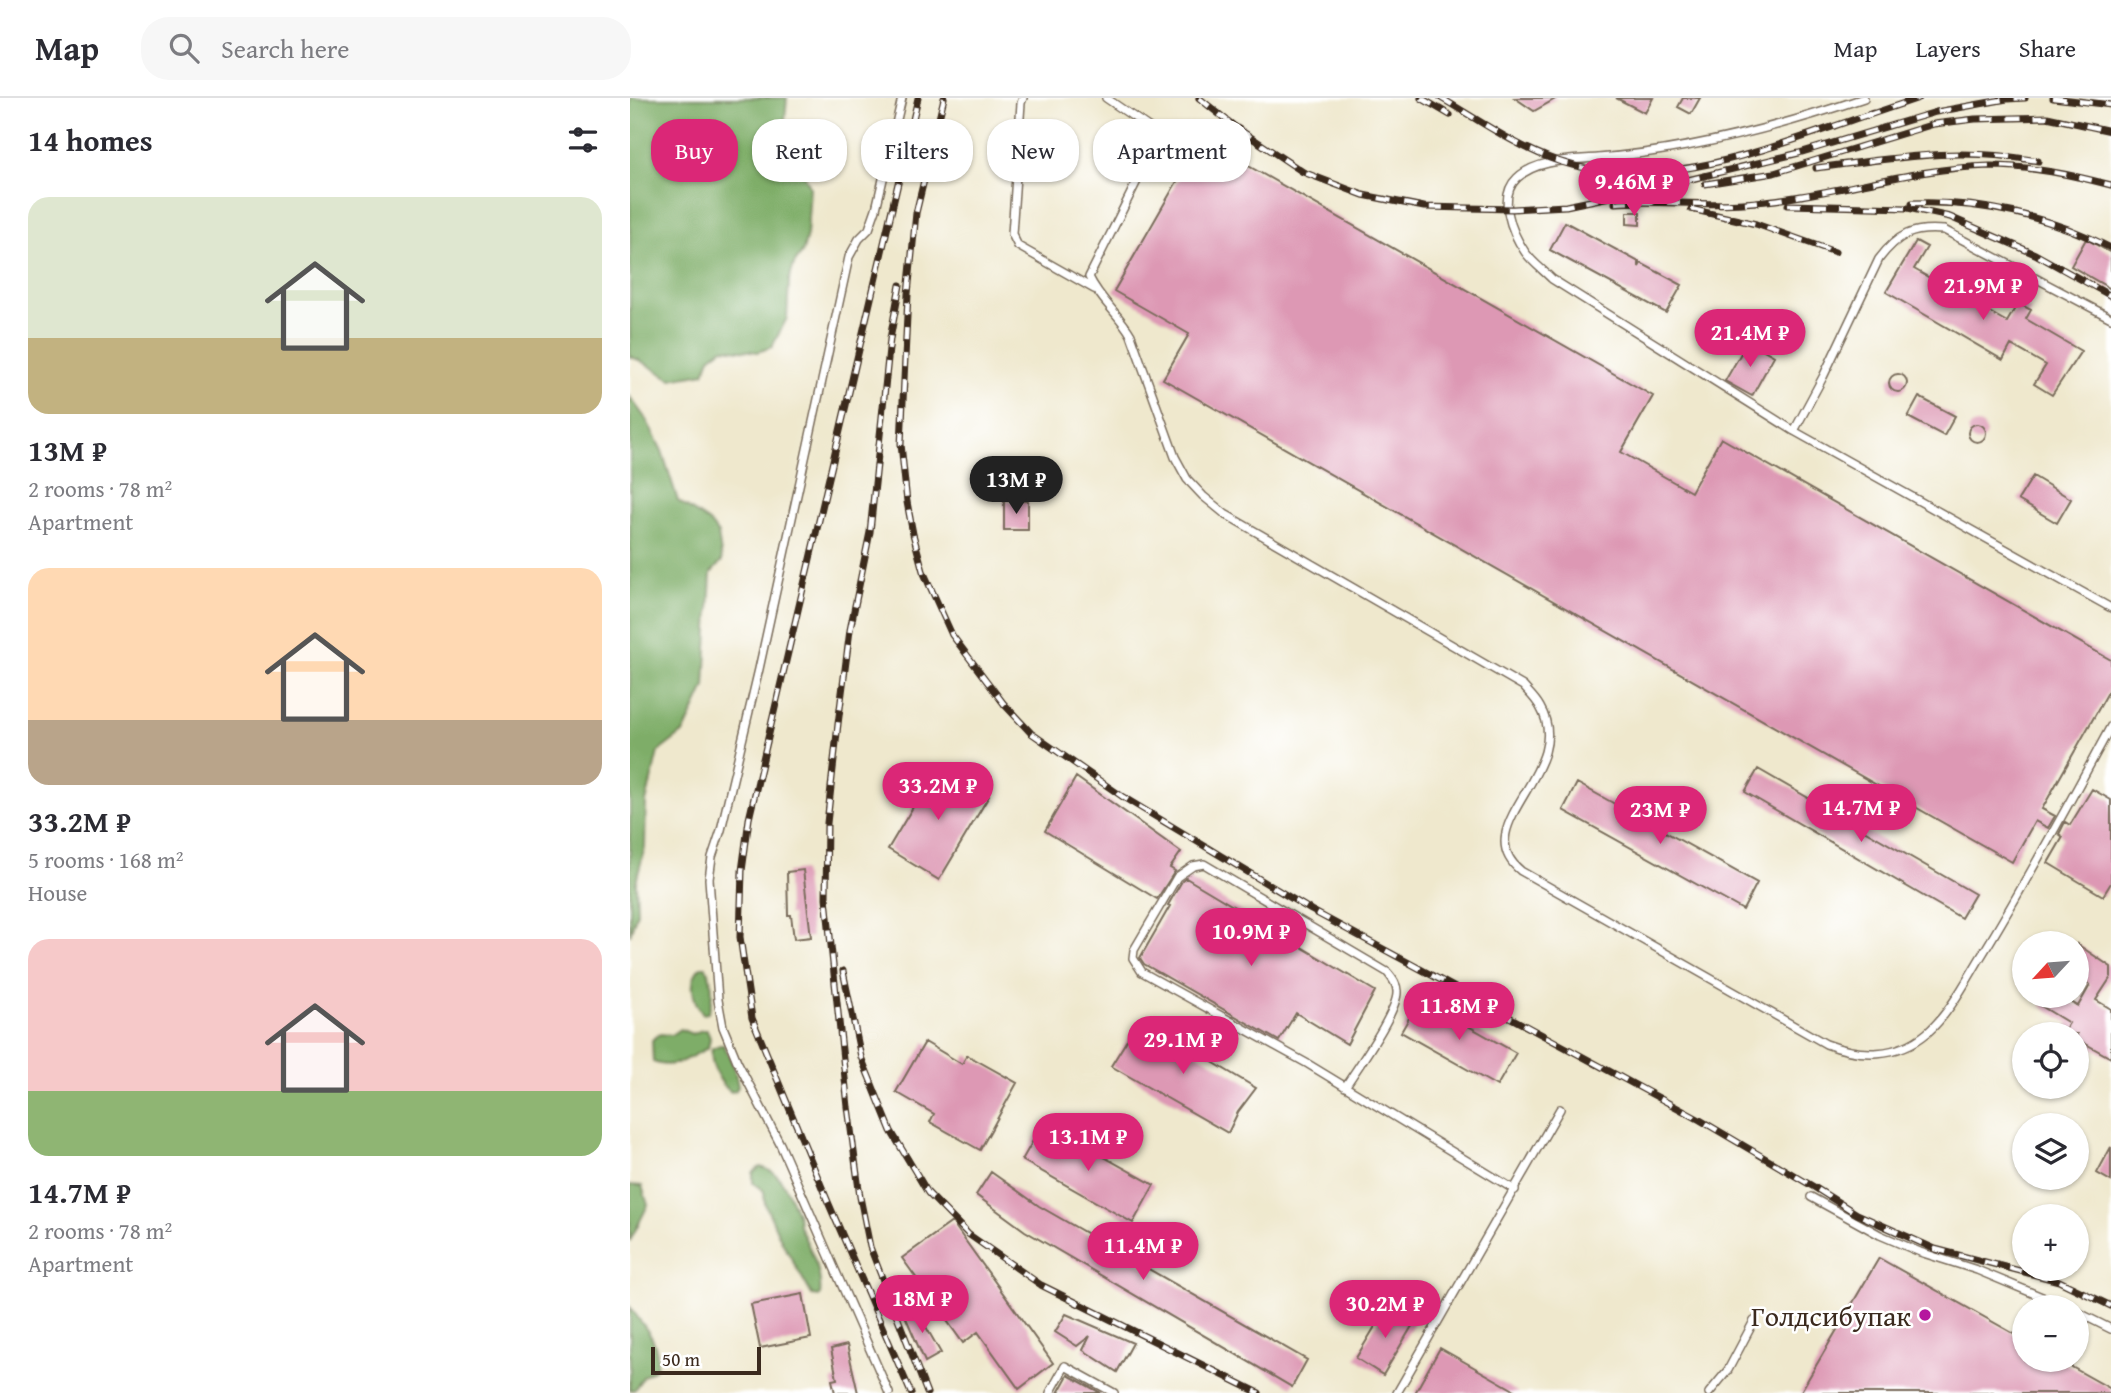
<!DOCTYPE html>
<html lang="en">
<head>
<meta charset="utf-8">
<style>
  :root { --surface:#fff; --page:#f7f7f7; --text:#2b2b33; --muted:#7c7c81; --line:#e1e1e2; --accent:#db2777 }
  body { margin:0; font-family:"Gentium Book Plus",serif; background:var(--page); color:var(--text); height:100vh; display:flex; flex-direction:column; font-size:26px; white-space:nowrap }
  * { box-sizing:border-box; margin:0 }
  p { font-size:23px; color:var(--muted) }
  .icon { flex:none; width:38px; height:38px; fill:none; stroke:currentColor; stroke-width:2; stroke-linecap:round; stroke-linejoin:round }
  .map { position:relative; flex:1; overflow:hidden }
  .panel { display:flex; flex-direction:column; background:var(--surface); width:630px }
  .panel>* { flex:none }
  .guide { position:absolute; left:21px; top:21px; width:665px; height:63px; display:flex; gap:14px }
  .needle { width:46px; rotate:244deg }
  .tools { position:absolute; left:1382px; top:833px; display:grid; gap:14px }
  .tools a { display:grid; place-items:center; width:77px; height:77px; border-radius:50%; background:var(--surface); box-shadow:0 2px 5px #0004; font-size:35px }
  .scale { position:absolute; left:21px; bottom:18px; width:110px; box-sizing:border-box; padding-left:7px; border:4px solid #3b2a1e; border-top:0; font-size:19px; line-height:24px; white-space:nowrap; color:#3b2a1e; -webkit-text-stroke:5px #fff; paint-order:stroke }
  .price { position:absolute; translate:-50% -60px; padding:0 16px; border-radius:24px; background:var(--accent); color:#fff; font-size:23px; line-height:46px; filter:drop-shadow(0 2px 4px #0008) }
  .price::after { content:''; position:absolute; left:50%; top:42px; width:21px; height:16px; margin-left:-10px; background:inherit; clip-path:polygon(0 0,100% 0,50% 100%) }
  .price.current { background:#222; color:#fff }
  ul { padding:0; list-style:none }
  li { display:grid; align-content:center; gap:14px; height:371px; padding:0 28px }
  li span { display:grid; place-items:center; height:217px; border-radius:21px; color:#555 }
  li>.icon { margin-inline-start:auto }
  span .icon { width:126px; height:126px; fill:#fffc; stroke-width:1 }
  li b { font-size:30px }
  h2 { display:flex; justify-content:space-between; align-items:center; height:84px; padding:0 28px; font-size:30px }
  .pill { padding:0 24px; border-radius:28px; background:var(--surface); box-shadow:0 2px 5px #0004; font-size:24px; line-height:63px }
  .pill.current { background:var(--accent); color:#fff }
  header { display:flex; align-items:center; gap:42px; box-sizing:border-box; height:98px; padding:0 35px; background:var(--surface); border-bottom:2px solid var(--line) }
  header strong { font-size:33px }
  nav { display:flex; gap:38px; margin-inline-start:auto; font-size:24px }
  .search { width:490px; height:63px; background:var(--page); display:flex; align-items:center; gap:18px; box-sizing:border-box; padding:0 24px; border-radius:28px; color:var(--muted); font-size:26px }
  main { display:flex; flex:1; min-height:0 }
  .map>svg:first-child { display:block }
</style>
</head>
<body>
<header>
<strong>Map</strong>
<div class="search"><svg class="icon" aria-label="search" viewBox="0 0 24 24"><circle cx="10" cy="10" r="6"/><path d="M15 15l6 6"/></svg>Search here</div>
<nav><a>Map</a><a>Layers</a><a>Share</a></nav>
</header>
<main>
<section class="panel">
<h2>14 homes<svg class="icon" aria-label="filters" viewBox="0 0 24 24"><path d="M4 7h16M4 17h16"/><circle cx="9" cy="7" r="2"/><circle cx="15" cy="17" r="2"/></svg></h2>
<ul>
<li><span style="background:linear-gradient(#dfe7d0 65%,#c2b280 0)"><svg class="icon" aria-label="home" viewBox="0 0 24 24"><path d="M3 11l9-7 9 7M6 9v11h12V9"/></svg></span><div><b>13M ₽</b><p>2 rooms · 78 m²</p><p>Apartment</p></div></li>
<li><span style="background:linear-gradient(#ffd9b3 70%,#b9a48a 0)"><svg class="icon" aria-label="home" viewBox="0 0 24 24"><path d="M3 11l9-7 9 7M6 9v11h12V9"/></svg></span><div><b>33.2M ₽</b><p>5 rooms · 168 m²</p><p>House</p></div></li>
<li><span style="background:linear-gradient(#f6c9c9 70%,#8fb573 0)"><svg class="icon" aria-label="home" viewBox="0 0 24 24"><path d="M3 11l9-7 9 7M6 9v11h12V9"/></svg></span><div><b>14.7M ₽</b><p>2 rooms · 78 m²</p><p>Apartment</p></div></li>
</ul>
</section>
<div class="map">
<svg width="1481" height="1295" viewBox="0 0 1481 1295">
  <rect width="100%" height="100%" fill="#fff"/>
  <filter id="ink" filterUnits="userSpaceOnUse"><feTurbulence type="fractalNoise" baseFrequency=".0143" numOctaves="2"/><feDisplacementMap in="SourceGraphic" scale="14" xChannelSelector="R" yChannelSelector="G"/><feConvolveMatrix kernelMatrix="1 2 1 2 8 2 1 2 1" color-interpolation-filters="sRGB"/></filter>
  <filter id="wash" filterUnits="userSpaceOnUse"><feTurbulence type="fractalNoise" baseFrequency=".00686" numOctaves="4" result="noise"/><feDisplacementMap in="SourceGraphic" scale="28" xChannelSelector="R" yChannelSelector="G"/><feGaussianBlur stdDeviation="1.57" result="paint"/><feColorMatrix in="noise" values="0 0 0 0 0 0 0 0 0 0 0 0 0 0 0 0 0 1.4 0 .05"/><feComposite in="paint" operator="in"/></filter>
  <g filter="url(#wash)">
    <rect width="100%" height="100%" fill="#efe8cd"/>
    <!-- forest -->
    <path fill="#7ead67" stroke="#5c6c42" stroke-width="2" d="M0 0H157L155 22 157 40 180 89 177 137 173 153 164 166 159 183 157 220 142 249 128 254 93 250 80 260 74 275 41 281 9 262 0 259Z
      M0 299 16 321 32 353 48 403 79 424 88 436 92 463 81 475 75 589 54 634 28 654 16 704 15 749 6 784 7 814 0 837Z
      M71 869H76C84 884 83 900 78 915L73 916C63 904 57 881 71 869Z
      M50 931 62 936 72 932H77L80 940 78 950C60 958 44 973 23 964L22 942 30 936 41 937Z
      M90 947H94L104 969 108 989 105 993 101 994C89 985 79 965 82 950Z
      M130 1069C140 1071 147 1076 152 1084 156 1089 167 1114 168 1119 170 1126 167 1124 170 1130 180 1151 193 1174 190 1198L182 1197 152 1144 135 1106 134 1093 123 1085V1075Z
      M0 1087 12 1088 18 1107 0 1143Z
      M0 1209C13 1228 32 1244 26 1270L13 1279 4 1292H0Z"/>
    <g id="blocks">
      <!-- building -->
      <path fill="#dd98b4" d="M885 0H927L904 13Z
        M986 0H1023L1015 15Z
        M1053 0H1070L1061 16 1048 9Z
        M578 45 1023 298 991 354 1061 394 1091 340 1481 562V589L1412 711 1425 718 1418 730 1405 723 1382 764 533 281 559 236 484 193 553 73 560 77Z
        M997 114H1010V127L997 126Z
        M935 124 1009 164V169L1011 165 1052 187 1036 215 920 152Z
        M1456 141 1481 155V191L1441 168Z
        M1286 143 1297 149 1284 171 1377 224 1388 205 1401 212 1396 221 1451 253 1422 297 1404 286 1416 267 1381 247 1373 262 1256 194Z
        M1118 243 1144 258 1122 298 1095 283Z
        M1259 285a9 9 0 1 1 18 0a9 9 0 1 1-18 0Z
        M1289 299 1325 318 1314 338 1278 319Z
        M1338 335a9 9 0 1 1 18 0a9 9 0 1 1-18 0Z
        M1403 378 1441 401 1427 425 1388 402Z
        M374 403H398V432H374Z
        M308 667 359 698 309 782 258 751Z
        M1128 671 1345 796 1331 820 1115 694Z
        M446 679 551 754 540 770 545 773 527 801 415 733Z
        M947 685 1127 785 1113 812 933 712Z
        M1462 691 1481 702V785L1473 798 1418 765 1433 739 1429 736 1435 724 1440 727Z
        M173 772 181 839 164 841 161 817H158L157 774Z
        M556 780 745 893 717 946 666 915 649 943 514 866 510 860 540 808 538 807 552 783Z
        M1447 846 1481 869V879L1466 902 1481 911V960L1447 941V936H1439L1434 933 1439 925 1411 908 1418 898H1431L1448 908 1460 887 1447 879Z
        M790 901 886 955 867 988 771 934Z
        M510 921 626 990 608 1014 598 1035 481 968Z
        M295 944 332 966 337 957 387 985 350 1052 300 1024 304 1016 266 994Z
        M413 1025 524 1087 503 1125 392 1062Z
        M1481 1049V1083L1467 1075Z
        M361 1074 409 1108 677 1262 662 1289 395 1133 346 1097Z
        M322 1124 423 1265 389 1291 348 1234 333 1245 272 1160Z
        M1249 1160 1395 1242V1262H1429L1481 1291V1295H1170Z
        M173 1196 181 1240 130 1250 121 1206Z
        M758 1207 785 1223 753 1277 726 1260Z
        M284 1208 311 1255 295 1264 273 1213Z
        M436 1216 503 1245 487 1274 453 1252 460 1238 447 1248 425 1234Z
        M217 1247 228 1295H205L202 1282 207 1281 201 1251Z
        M810 1250 889 1295H785Z
        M438 1277 471 1295H428Z"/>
    </g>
  </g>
  <g filter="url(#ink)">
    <use href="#blocks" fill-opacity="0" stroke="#7a6c5b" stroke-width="2"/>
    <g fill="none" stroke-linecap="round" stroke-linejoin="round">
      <!-- lane casing -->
      <g stroke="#7a6c5b" stroke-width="10">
        <path id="lane" d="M393 0 391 5 382 136 388 148 464 191
          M476 0 530 37 459 179C470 202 489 216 501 237L545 359 557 381 573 398 595 416 893 588C899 595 906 601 910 609 947 672 835 728 891 773L1196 946C1230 959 1267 960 1297 935 1320 915 1336 883 1352 857 1398 782 1439 705 1481 628
          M1234 0C1149 29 1058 53 968 60 942 62 907 61 887 80 867 99 882 135 895 154 902 164 913 172 922 181L1164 333 1481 510
          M1164 333 1193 279 1249 161C1268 136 1283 129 1314 132L1481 220
          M715 989C727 970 769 912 767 893 767 885 761 879 757 874L574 766 563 768 547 779 504 852 503 860 512 874 678 966 885 1092
          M1181 1099 1250 1137 1290 1154 1347 1172 1436 1209
          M1447 1214 1481 1231
          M259 1295 150 1046 107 963 93 929 88 902 79 781 82 759 91 732 129 571 219 159 229 141 239 131 246 111 272 0
          M420 1295 435 1268 484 1295
          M767 1295 930 1011
          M1079 1295 1098 1272 1124 1223"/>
      </g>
      <!-- lane -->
      <use href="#lane" stroke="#fff" stroke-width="7"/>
      <!-- rail casing -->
      <g stroke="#3b2a1e" stroke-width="7">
        <path id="rail" d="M314 0 286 115 278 196 271 346 277 404 283 436 293 473 322 537 374 606 401 635 493 699 681 812 1070 1022 1184 1089 1227 1116 1305 1151 1429 1183 1481 1208
          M569 0 604 28 673 74 733 97 794 109 883 111 936 108 1033 88 1169 55 1306 14 1377 1 1395 0
          M791 0 820 17
          M811 0C849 22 886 49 928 63 1031 98 1145 47 1243 15
          M1423 0 1481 7
          M1236 18 1289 0
          M1186 70C1265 60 1329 48 1408 63
          M1075 86 1144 75 1304 26 1345 21 1417 19 1481 33
          M985 105C1028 102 1071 108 1113 105 1196 100 1276 70 1360 68 1401 68 1442 77 1481 87
          M1282 105C1350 102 1421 119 1481 150
          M1158 107 1278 110 1320 119 1405 156 1481 198
          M1061 111 1126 126 1205 154
          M270 187 260 241 240 434 220 532 208 626 197 725 196 800 218 1009 230 1099 240 1149 297 1295
          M213 873 231 959 261 1033 298 1095 338 1136 411 1187 629 1295
          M281 1295 198 1104 122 920 110 839 112 773 119 721 288 0"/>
      </g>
      <!-- rail -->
      <use href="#rail" stroke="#fff" stroke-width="4.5" stroke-dasharray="13" stroke-linecap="butt"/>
    </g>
  </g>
  <!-- markers -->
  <circle fill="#b5179e" stroke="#fff" stroke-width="2.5" cx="1295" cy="1217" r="7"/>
  <g text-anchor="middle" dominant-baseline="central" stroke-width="5" stroke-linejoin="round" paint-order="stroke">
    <!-- poi labels -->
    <g font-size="28" fill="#3b2a1e" stroke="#fff" text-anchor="end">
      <text x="1281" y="1217">Голдcибупак</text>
    </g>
  </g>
</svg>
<div class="tools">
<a><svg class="needle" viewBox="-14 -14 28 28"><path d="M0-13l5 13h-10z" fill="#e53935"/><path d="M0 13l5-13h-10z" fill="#7c7c81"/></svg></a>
<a><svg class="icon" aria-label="locate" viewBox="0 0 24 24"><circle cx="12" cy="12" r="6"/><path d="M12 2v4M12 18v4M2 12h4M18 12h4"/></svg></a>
<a><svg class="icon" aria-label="layers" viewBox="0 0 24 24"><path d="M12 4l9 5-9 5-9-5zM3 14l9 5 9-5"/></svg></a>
<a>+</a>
<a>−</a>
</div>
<div class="scale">50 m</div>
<b class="price" style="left:1004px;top:120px">9.46M ₽</b>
<b class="price" style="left:1353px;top:224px">21.9M ₽</b>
<b class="price" style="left:1120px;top:271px">21.4M ₽</b>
<b class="price current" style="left:386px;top:418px">13M ₽</b>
<b class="price" style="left:308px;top:724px">33.2M ₽</b>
<b class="price" style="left:1231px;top:746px">14.7M ₽</b>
<b class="price" style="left:1030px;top:748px">23M ₽</b>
<b class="price" style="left:621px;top:870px">10.9M ₽</b>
<b class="price" style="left:829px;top:944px">11.8M ₽</b>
<b class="price" style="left:553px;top:978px">29.1M ₽</b>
<b class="price" style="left:458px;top:1075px">13.1M ₽</b>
<b class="price" style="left:513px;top:1184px">11.4M ₽</b>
<b class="price" style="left:292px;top:1237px">18M ₽</b>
<b class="price" style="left:755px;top:1242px">30.2M ₽</b>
<div class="guide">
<a class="pill current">Buy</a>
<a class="pill">Rent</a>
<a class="pill">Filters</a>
<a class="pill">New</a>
<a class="pill">Apartment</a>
</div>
</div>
</main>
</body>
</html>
